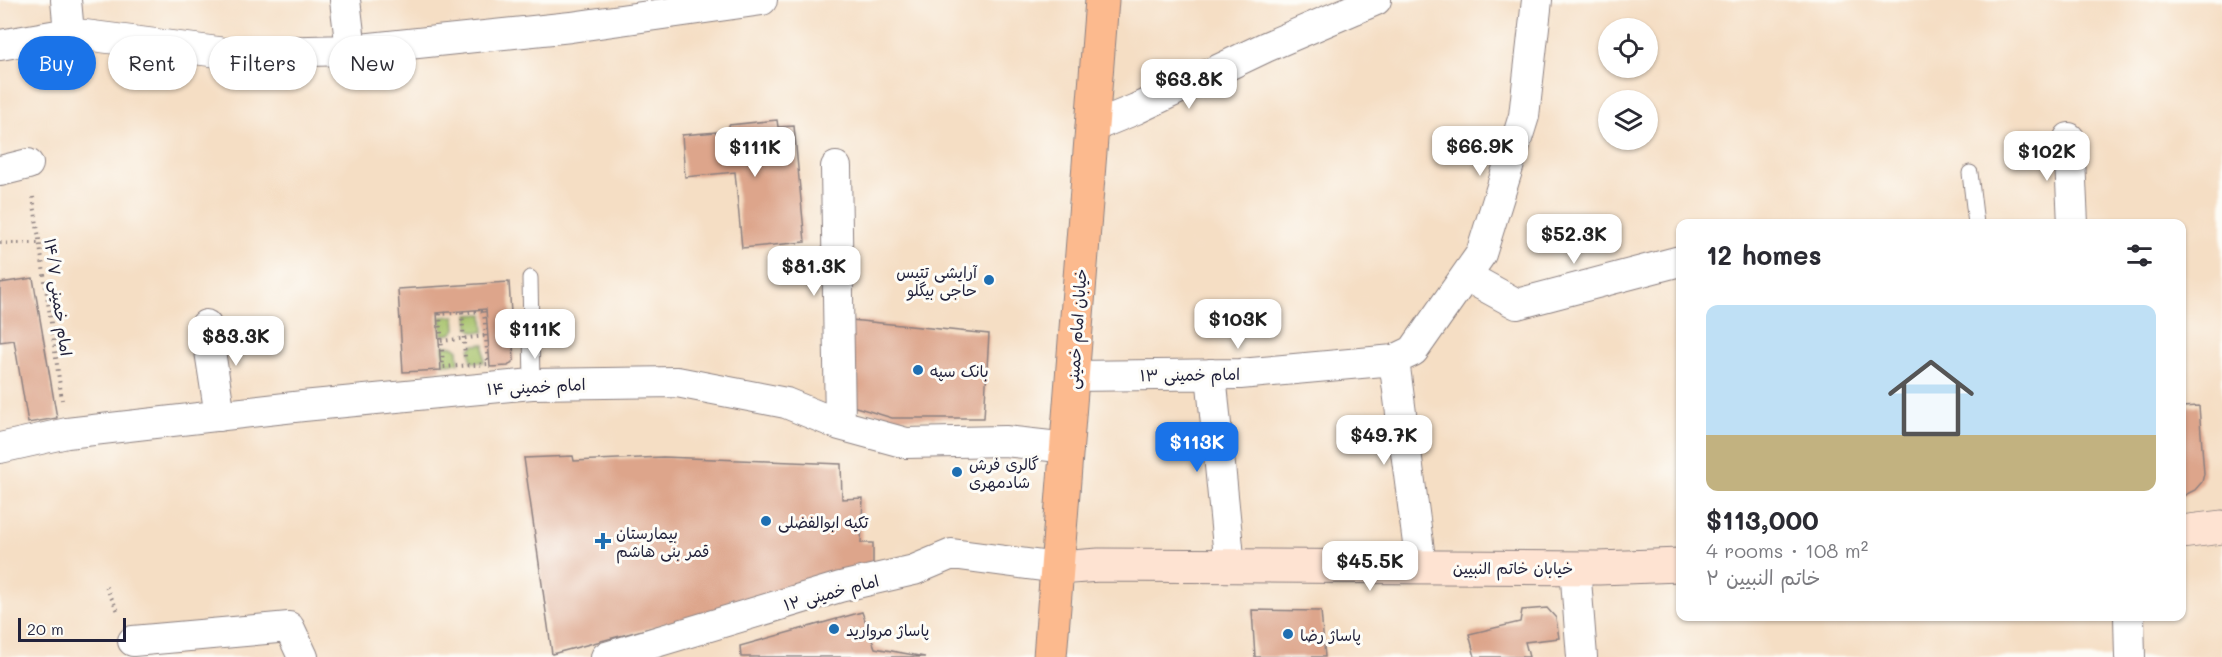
<!DOCTYPE html>
<html lang="en">
<head>
<meta charset="utf-8">
<style>
  :root { --surface:#fff; --page:#f7f7f7; --text:#2b2b33; --muted:#7c7c81; --line:#e1e1e2; --accent:#1a73e8 }
  body { margin:0; font-family:Mali,"Playpen Sans Arabic",sans-serif; background:var(--page); color:var(--text); height:100vh; display:flex; flex-direction:column; font-size:22px; white-space:nowrap }
  * { box-sizing:border-box; margin:0 }
  p { font-size:20px; color:var(--muted) }
  .icon { flex:none; width:33px; height:33px; fill:none; stroke:currentColor; stroke-width:2; stroke-linecap:round; stroke-linejoin:round }
  .map { position:relative; flex:1; overflow:hidden }
  .sheet { position:absolute; left:1676px; top:219px; width:510px; height:402px; display:flex; flex-direction:column; background:var(--surface); border-radius:12px; box-shadow:0 2px 4px #0004 }
  .sheet>* { flex:none }
  .hud { position:absolute; left:18px; top:36px; width:570px; height:54px; display:flex; gap:12px }
  .fabs { position:absolute; left:1598px; top:18px; display:grid; gap:12px }
  .fabs a { display:grid; place-items:center; width:60px; height:60px; border-radius:50%; background:var(--surface); box-shadow:0 2px 4px #0004; font-size:30px }
  .scale { position:absolute; left:18px; bottom:15px; width:108px; box-sizing:border-box; padding-left:6px; border:3px solid #22223b; border-top:0; font-size:16px; line-height:21px; white-space:nowrap; color:#22223b; -webkit-text-stroke:4px #fdfcf7; paint-order:stroke }
  .price { position:absolute; translate:-50% -51px; padding:0 14px; border-radius:12px; background:#fff; color:#222; font-size:20px; line-height:39px; filter:drop-shadow(0 2px 3px #0008) }
  .price::after { content:''; position:absolute; left:50%; top:36px; width:18px; height:14px; margin-left:-9px; background:inherit; clip-path:polygon(0 0,100% 0,50% 100%) }
  .price.current { background:var(--accent); color:#fff }
  ul { padding:0; list-style:none }
  li { display:grid; align-content:center; gap:12px; height:318px; padding:0 30px }
  li+li { border-top:2px solid var(--line) }
  li span { display:grid; place-items:center; height:186px; border-radius:12px; color:#555 }
  li>.icon { margin-inline-start:auto }
  span .icon { width:108px; height:108px; fill:#fffc; stroke-width:1 }
  li b { font-size:26px }
  h2 { display:flex; justify-content:space-between; align-items:center; height:72px; padding:0 30px; font-size:26px }
  .pill { padding:0 21px; border-radius:27px; background:var(--surface); box-shadow:0 2px 4px #0004; font-size:21px; line-height:54px }
  .pill.current { background:var(--accent); color:#fff }
  .map>svg:first-child { display:block }
</style>
</head>
<body>
<div class="map">
<svg width="2222" height="657" viewBox="0 0 2222 657">
  <rect width="100%" height="100%" fill="#fdfcf7"/>
  <filter id="ink" filterUnits="userSpaceOnUse"><feTurbulence type="fractalNoise" baseFrequency=".0167" numOctaves="2"/><feDisplacementMap in="SourceGraphic" scale="12" xChannelSelector="R" yChannelSelector="G"/><feConvolveMatrix kernelMatrix="1 2 1 2 8 2 1 2 1" color-interpolation-filters="sRGB"/></filter>
  <filter id="wash" filterUnits="userSpaceOnUse"><feTurbulence type="fractalNoise" baseFrequency=".008" numOctaves="4" result="noise"/><feDisplacementMap in="SourceGraphic" scale="24" xChannelSelector="R" yChannelSelector="G"/><feGaussianBlur stdDeviation="1.35" result="paint"/><feColorMatrix in="noise" values="0 0 0 0 0 0 0 0 0 0 0 0 0 0 0 0 0 1.4 0 .05"/><feComposite in="paint" operator="in"/></filter>
  <g filter="url(#wash)">
    <rect width="100%" height="100%" fill="#f5dec4"/>
    <!-- green -->
    <path fill="#a5c168" stroke="#647252" stroke-width="1.5" d="M483 314 484 332H474L469 328 468 315Z
      M455 316 456 329 451 334 442 335 441 317Z
      M484 344V362H471L470 349 474 345Z
      M443 346H453L458 350 459 363 444 364Z"/>
    <g id="blocks">
      <!-- building -->
      <path fill="#dda58b" d="M777 120 778 127 794 126 805 242 742 248 735 172 685 177 682 135 729 131V125Z
        M33 278 57 418 28 423 14 340 0 342V283Z
        M509 282 514 360 508 366 490 367 486 309 437 313 441 370 403 372 398 289Z
        M851 320 989 334 984 418H892L849 405Z
        M2199 406 2204 474 2202 482 2195 490 2181 497V407Z
        M573 456 574 461 663 457 841 464 842 499 863 498 861 543H873V569L552 654 524 458Z
        M1547 608 1556 618 1559 638 1525 642 1529 657H1475L1469 634 1520 622 1522 610Z
        M1252 610 1321 611 1325 657H1255Z
        M862 612 875 648 925 657H741L740 646Z"/>
    </g>
  </g>
  <g filter="url(#ink)">
    <use href="#blocks" fill-opacity="0" stroke="#8c8080" stroke-width="1.5"/>
    <g fill="none" stroke-linecap="round" stroke-linejoin="round">
      <!-- lane casing -->
      <g stroke="#8c8080" stroke-width="17">
        <path id="lane" d="M1970 173 1976 224
          M530 278 532 384"/>
      </g>
      <!-- street casing -->
      <g stroke="#8c8080" stroke-width="32">
        <path id="street" d="M66 0 69 33
          M345 0 351 50
          M0 45 69 33 226 53 351 50 571 27 762 0
          M1092 127 1136 109 1266 47 1376 0
          M2069 138 2073 224
          M836 167 840 425
          M0 171 28 164
          M1466 276 1517 304 1680 261
          M206 325 220 416
          M1394 360 1421 566
          M1211 374 1230 567
          M1073 376 1240 374 1394 360 1413 351 1481 254 1524 116 1537 0
          M0 448 67 433 303 406 532 384 677 382 786 403 840 425 906 443 1005 441 1068 448
          M1575 567 1582 657
          M2129 616 2130 657
          M133 641 289 627 303 657
          M606 657 840 587 914 570 952 554 1058 568"/>
      </g>
      <!-- secondary casing -->
      <g stroke="#8c8080" stroke-width="35">
        <path id="secondary" d="M2181 532 2222 527
          M1058 568 1099 565 1599 568 1680 565"/>
      </g>
      <!-- primary casing -->
      <g stroke="#8c8080" stroke-width="35">
        <path id="primary" d="M1050 657 1102 0"/>
      </g>
      <!-- path -->
      <path stroke="#8c8080" stroke-width="4" stroke-dasharray="1.5 4.5" stroke-linecap="butt" d="M33 197 62 400
        M0 243H39
        M484 311 488 364 443 367 440 314Z
        M462 313 465 357
        M441 341 485 336
        M106 587 119 613"/>
      <!-- lane -->
      <use href="#lane" stroke="#fff" stroke-width="15"/>
      <!-- street -->
      <use href="#street" stroke="#fff" stroke-width="30"/>
      <!-- secondary -->
      <use href="#secondary" stroke="#fee3d2" stroke-width="33"/>
      <!-- primary -->
      <use href="#primary" stroke="#fcba8e" stroke-width="33"/>
    </g>
  </g>
  <!-- markers -->
  <g fill="#1f6fb2" stroke="#fdfcf7" stroke-width="2">
    <circle cx="989" cy="280" r="6"/>
    <circle cx="918" cy="370" r="6"/>
    <circle cx="957" cy="472" r="6"/>
    <circle cx="766" cy="521" r="6"/>
    <path d="M600 532h6v6h6v6h-6v6h-6v-6h-6v-6h6z"/>
    <circle cx="834" cy="629" r="6"/>
    <circle cx="1288" cy="634" r="6"/>
  </g>
  <g text-anchor="middle" dominant-baseline="central" stroke-width="6" stroke-linejoin="round" paint-order="stroke">
    <!-- poi labels -->
    <g font-size="16" fill="#22223b" stroke="#fdfcf7" text-anchor="start">
      <text x="977" y="271" text-anchor="end">آرایشی تتیس<tspan x="977" dy="18">حاجی بیگلو</tspan></text>
      <text x="930" y="370">بانک سپه</text>
      <text x="969" y="463">گالری فرش<tspan x="969" dy="18">شادمهری</tspan></text>
      <text x="778" y="521">تکیه ابوالفضلی</text>
      <text x="616" y="532">بیمارستان<tspan x="616" dy="18">قمر بنی هاشم</tspan></text>
      <text x="846" y="629">پاساژ مروارید</text>
      <text x="1300" y="634">پاساژ رضا</text>
    </g>
    <!-- street labels -->
    <g font-size="16" fill="#22223b" stroke="#fdfcf7">
      <text transform="translate(59 297) rotate(82)">امام خمینی ۱۴/۷</text>
      <text transform="translate(1076 329) rotate(-86)">خیابان امام خمینی</text>
      <text transform="translate(1190 374) rotate(-1)">امام خمینی ۱۳</text>
      <text transform="translate(536 386) rotate(-3)">امام خمینی ۱۴</text>
      <text x="1513" y="567">خیابان خاتم النبیین</text>
      <text transform="translate(831 592) rotate(-15)">امام خمینی ۱۲</text>
    </g>
  </g>
</svg>
<div class="fabs">
<a><svg class="icon" aria-label="locate" viewBox="0 0 24 24"><circle cx="12" cy="12" r="6"/><path d="M12 2v4M12 18v4M2 12h4M18 12h4"/></svg></a>
<a><svg class="icon" aria-label="layers" viewBox="0 0 24 24"><path d="M12 4l9 5-9 5-9-5zM3 14l9 5 9-5"/></svg></a>
</div>
<div class="scale">20 m</div>
<b class="price" style="left:1189px;top:110px">$63.8K</b>
<b class="price" style="left:1480px;top:177px">$66.9K</b>
<b class="price" style="left:755px;top:178px">$111K</b>
<b class="price" style="left:2047px;top:182px">$102K</b>
<b class="price" style="left:1574px;top:265px">$52.3K</b>
<b class="price" style="left:814px;top:297px">$81.3K</b>
<b class="price" style="left:1238px;top:350px">$103K</b>
<b class="price" style="left:535px;top:360px">$111K</b>
<b class="price" style="left:236px;top:367px">$83.3K</b>
<b class="price" style="left:1384px;top:466px">$49.7K</b>
<b class="price current" style="left:1197px;top:473px">$113K</b>
<b class="price" style="left:1370px;top:592px">$45.5K</b>
<div class="hud">
<a class="pill current">Buy</a>
<a class="pill">Rent</a>
<a class="pill">Filters</a>
<a class="pill">New</a>
</div>
<section class="sheet">
<h2>12 homes<svg class="icon" aria-label="filters" viewBox="0 0 24 24"><path d="M4 7h16M4 17h16"/><circle cx="9" cy="7" r="2"/><circle cx="15" cy="17" r="2"/></svg></h2>
<ul>
<li><span style="background:linear-gradient(#bfe0f5 70%,#c2b280 0)"><svg class="icon" aria-label="home" viewBox="0 0 24 24"><path d="M3 11l9-7 9 7M6 9v11h12V9"/></svg></span><div><b>$113,000</b><p>4 rooms · 108 m²</p><p>خاتم النبیین ۲</p></div></li>
</ul>
</section>
</div>
</body>
</html>
